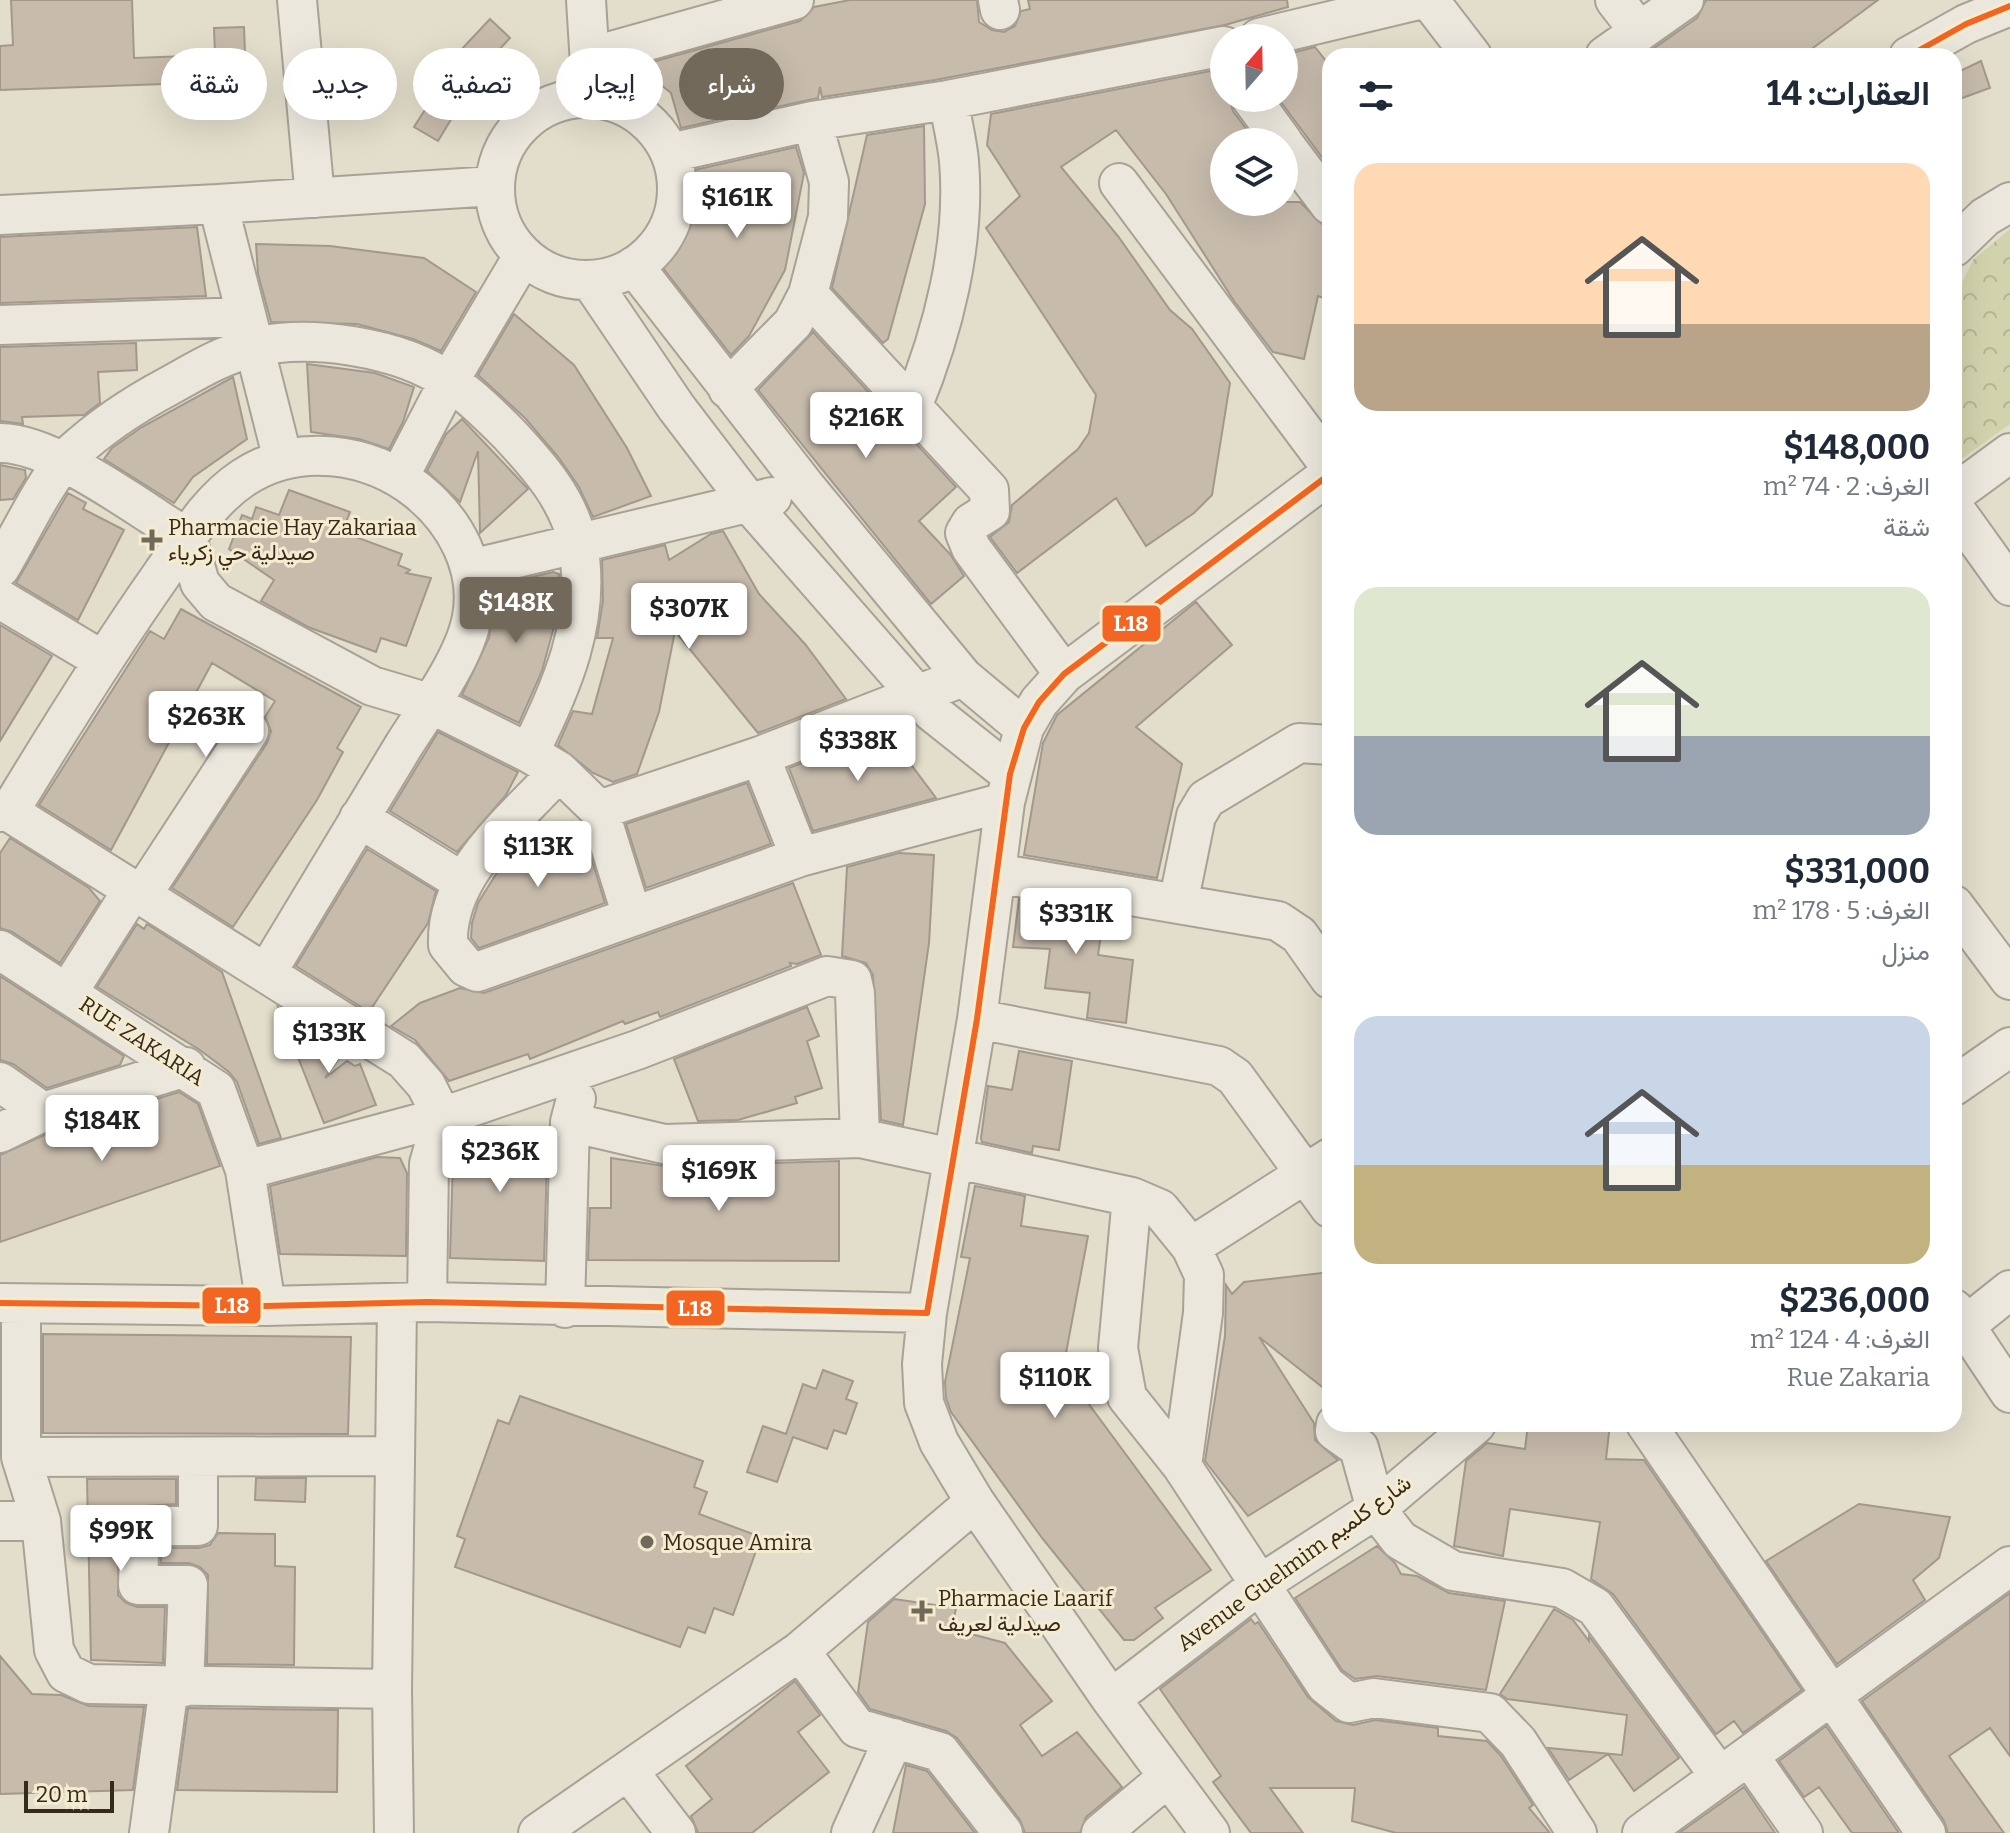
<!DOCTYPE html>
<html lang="ar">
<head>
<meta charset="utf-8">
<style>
  :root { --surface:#fff; --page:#f6f6f7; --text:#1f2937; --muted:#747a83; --accent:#73695a }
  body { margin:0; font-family:Bitter,Vazirmatn,serif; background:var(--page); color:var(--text); direction:rtl; height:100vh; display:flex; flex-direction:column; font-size:30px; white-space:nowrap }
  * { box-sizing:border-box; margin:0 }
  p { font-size:26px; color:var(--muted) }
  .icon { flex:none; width:44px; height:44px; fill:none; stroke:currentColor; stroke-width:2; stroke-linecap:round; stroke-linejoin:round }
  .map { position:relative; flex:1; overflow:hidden; direction:ltr }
  .sheet { position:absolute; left:1322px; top:48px; width:640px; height:1384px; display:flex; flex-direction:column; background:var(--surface); border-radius:24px; box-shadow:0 8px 32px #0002; direction:rtl }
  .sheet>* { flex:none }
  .top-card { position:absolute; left:24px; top:48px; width:760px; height:72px; direction:rtl; display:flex; gap:16px }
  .needle { width:52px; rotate:20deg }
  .fabs { position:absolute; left:1210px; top:24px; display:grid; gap:16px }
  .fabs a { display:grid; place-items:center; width:88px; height:88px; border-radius:50%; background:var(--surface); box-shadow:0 8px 32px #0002; font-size:40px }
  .scale { position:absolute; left:24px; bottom:20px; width:90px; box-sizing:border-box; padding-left:8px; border:4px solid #362a1d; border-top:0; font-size:22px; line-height:28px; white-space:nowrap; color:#362a1d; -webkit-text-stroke:6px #f5ecd0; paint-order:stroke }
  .price { position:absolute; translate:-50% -68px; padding:0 18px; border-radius:8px; background:#fff; color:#222; font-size:26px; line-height:52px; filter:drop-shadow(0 2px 4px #0008) }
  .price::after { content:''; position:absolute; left:50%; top:48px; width:24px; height:18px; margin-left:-12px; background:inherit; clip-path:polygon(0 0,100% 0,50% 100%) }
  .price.on { background:var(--accent); color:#fff }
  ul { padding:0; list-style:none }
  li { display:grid; align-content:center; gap:16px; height:424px; padding:0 32px }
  li span { display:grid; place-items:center; height:248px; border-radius:24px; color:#555 }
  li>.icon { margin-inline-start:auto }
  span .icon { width:144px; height:144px; fill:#fffc; stroke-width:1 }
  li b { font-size:34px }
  h2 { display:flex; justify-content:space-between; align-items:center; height:96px; padding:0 32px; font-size:34px }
  .tag { padding:0 28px; border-radius:36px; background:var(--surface); box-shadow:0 8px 32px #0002; font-size:28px; line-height:72px }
  .tag.on { background:var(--accent); color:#fff }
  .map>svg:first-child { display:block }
</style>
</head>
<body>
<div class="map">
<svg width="2010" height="1833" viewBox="0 0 2010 1833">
  <defs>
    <pattern id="forest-crowns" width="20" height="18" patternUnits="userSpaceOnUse" patternTransform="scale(2)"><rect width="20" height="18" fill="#d1d3ad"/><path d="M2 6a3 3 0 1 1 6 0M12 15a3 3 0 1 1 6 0" fill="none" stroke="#b4b594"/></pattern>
  </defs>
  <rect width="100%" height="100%" fill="#e3ddcb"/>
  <!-- forest -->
  <path fill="url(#forest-crowns)" d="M2010 229V424L1959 461 1954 447V299L1973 260Z"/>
  <!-- building -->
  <path fill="#c7bbac" stroke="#a3988b" stroke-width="2" d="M11 0H132L134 58 215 55 214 28 244 27 246 81 0 90V46L13 45Z
    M850 0H977L979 22 992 30 1004 32 1015 26 1021 11 1030 9 1028 0H1287L1288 7 1225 25 935 80 822 97 820 87 818 98 681 128 671 93 638 66 800 21 814 7Z
    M1706 0H1878L1802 56H1643L1697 18Z
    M490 19 510 38 480 70 460 51Z
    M1315 47 1330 66V168L1278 98H1284V55Z
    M1981 61 1990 88 1954 101V74Z
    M458 66 472 85 438 141 414 127 435 94Z
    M1210 71 1224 89V98H1229L1233 111 1256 142H1224V202H1300L1330 232V300L1318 296 1304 359 1273 352 1234 301 1166 194 1116 130 1061 167 1118 236 1170 310 1192 329 1230 383 1212 495 1194 513 1146 546 1116 498 1017 573 990 537 1009 522 1012 505 1078 449 1089 433 1096 395 986 228 1020 196 987 145 991 114Z
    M924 126 925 204 888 339 883 343 832 288 867 135Z
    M796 147 804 173 785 270 749 336 731 355 663 268 692 194 690 171Z
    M197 227 206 296 0 303V237Z
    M256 244 330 246 424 258 476 292 441 351 413 339 357 324 271 322 258 274Z
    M514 314 574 365 627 448 651 496 593 517 579 487 559 458 525 418 478 375Z
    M813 332 956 487 919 521 950 554 964 576 931 604 758 390Z
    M136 343 137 370 98 372 100 403 84 415 22 417 23 424 0 421V347Z
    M307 364 375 373 414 387 403 422 389 449 359 439 311 432Z
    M233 377 247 439 193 477 174 503 104 459 112 448 142 427Z
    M462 419 528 489 480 533 478 451 460 502 427 471 446 434Z
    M0 465 25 470 26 478 13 499 0 500Z
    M289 490 350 512 342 532 402 554 398 565 410 570 406 573 431 578 406 646 381 638 376 652 308 627 261 601 274 580 229 549 242 515 252 519 256 507 279 515Z
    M68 493 86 503 83 509 124 530 78 620 16 583Z
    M723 531 759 594 805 644 846 699 758 733 675 631 659 712 637 774 613 782 593 773 558 745 573 711 592 714 613 638H597L603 601 602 560 665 545 669 560 711 534Z
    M553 572 559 574 555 623 542 671 519 723 462 695 489 638 495 586Z
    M1196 602 1232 645 1136 727 1182 764 1157 878 1024 855 1043 743 1057 715Z
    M181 609 361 707 337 748 343 752 317 800 233 927 172 888 267 743 271 731 265 717 275 701 212 663 111 850 39 805 150 631 164 639Z
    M0 625 52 656 0 741Z
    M886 731 936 798 813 831 789 768Z
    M438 732 518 772 506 795 457 852 390 811Z
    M747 783 771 844 646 888 626 824Z
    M582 828 605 903 479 948 471 938 472 923 478 903 503 863 511 854 554 835Z
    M10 838 89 888 100 901 60 963 12 932 0 928V853Z
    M367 849 436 891 428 923 369 1012 296 966Z
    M899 853 934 855 929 943 903 1125 881 1120 873 975 866 963 842 956 847 867Z
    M793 883 821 955 797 964 790 963 791 966 660 1017 658 1012 625 1024 623 1021 530 1059 528 1054 449 1081 415 1040 391 1026 420 1003 460 988 484 993Z
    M1019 899 1104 914 1098 955 1133 960 1126 1023 1087 1018 1090 993 1045 988 1050 949 1013 947Z
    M137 924 144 929 147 924 222 972 281 1138 259 1144 237 1082 229 1072 200 1050 97 987Z
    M0 976 124 1056 120 1065 47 1088 13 1064 0 1060Z
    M278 1007 308 1026 304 1032 340 1056 325 1078 347 1061 355 1066 360 1064 376 1105 324 1123Z
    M807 1007 819 1036 807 1041 822 1088 795 1097 797 1103 738 1120 698 1121 674 1059Z
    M1019 1051 1072 1061 1059 1150 1033 1146 1032 1153 982 1142 981 1138 988 1086 1012 1090Z
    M179 1092 198 1104 220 1166 0 1242V1155L51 1132Z
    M484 1126 548 1128 544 1261 450 1258 453 1159 460 1134Z
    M377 1157 400 1158 407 1173 406 1256 280 1254 270 1186Z
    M611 1158 664 1166 839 1161V1261L588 1260 590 1208H611Z
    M975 1186 1025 1196 1021 1226 1088 1236 1063 1369 1211 1570 1155 1608 1163 1618 1134 1640H1124L1042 1538 951 1412 946 1398 945 1382 970 1258 961 1257Z
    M1330 1272V1370L1326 1390 1259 1337 1314 1423 1315 1440 1338 1460 1248 1516 1205 1461 1225 1336 1226 1285 1232 1294 1244 1282Z
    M43 1334 351 1337 348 1434 43 1433Z
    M823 1370 853 1381 846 1399 857 1403 846 1434 834 1430 827 1449 793 1437 777 1482 747 1472 763 1426 786 1434 803 1384 816 1389Z
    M520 1396 703 1461 694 1487 707 1492 699 1514 761 1537 733 1615 714 1608 705 1633 688 1627 680 1647 455 1567 465 1539 457 1536 498 1420 509 1424Z
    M1528 1424H1610L1606 1459 1644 1460 1802 1690 1743 1733 1734 1721 1716 1734 1613 1594 1591 1579 1600 1522 1510 1509 1503 1556 1454 1546 1466 1461 1487 1443 1525 1449Z
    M256 1478H306L305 1502 255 1500Z
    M87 1479H176V1504L130 1507 122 1514 118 1525V1595L126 1603 137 1607H165L163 1663 91 1660Z
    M1859 1504 1950 1517 1939 1558 1913 1580 1925 1600 1837 1664 1766 1561Z
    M218 1533 275 1534V1566L295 1567 294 1665 207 1664 208 1575 200 1567 189 1563H161V1548H199L210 1545Z
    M1377 1546 1395 1563 1401 1574 1417 1576 1449 1593 1505 1601 1486 1690 1377 1676 1355 1679 1342 1670 1295 1598Z
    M2010 1593V1756L1990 1728 1949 1756 2004 1833H1948L1944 1821 1862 1701Z
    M894 1599 956 1608 952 1629 1005 1643 1052 1701 1020 1725 1042 1756 1077 1732 1122 1787 1086 1817 1080 1833H1025L1020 1820 957 1738 946 1731 870 1709 858 1692 868 1622Z
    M1554 1609 1573 1620 1589 1641V1636L1679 1758 1634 1791 1608 1754 1569 1780 1548 1748 1622 1755 1627 1715 1507 1699 1500 1694Z
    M1251 1619 1255 1624 1258 1622 1308 1697 1336 1721 1353 1725 1375 1720 1438 1728V1736L1487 1741 1501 1756 1533 1805 1529 1808 1550 1833H1396L1352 1821 1355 1788H1270L1303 1833H1251L1213 1782 1221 1776 1160 1689Z
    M0 1656 32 1694 61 1695 89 1706 144 1707 133 1790 0 1794Z
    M795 1681 820 1715 798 1732 829 1772 752 1833H698L691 1816 712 1799 686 1766Z
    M188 1708 338 1710 337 1792 177 1790Z
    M1826 1726 1899 1833H1852L1819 1787 1804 1797 1779 1761Z
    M906 1765 927 1771 975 1833H893Z
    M1744 1787 1775 1833H1679Z"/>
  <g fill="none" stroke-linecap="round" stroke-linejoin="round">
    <!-- minor casing -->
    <g stroke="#a8a295" stroke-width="42">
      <path id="minor" d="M297 0 315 198
        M586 0 591 81
        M998 0 1000 10
        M1429 0 1472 56
        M1615 0 1639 31
        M1259 38 1418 0
        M1605 56 1684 0
        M1909 56 1966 24 2010 6
        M590 57 794 0
        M1251 98 1283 142
        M495 189a91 91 0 1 1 182 0a91 91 0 1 1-182 0Z
        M1284 144 1330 205
        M670 153 812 121 948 100 1224 46
        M1119 183 1330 466
        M0 215 218 204
        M1954 247 1985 217 2010 202
        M634 266 805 486 963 677 1024 728
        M590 280 676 407 750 504 932 712 1010 774
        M808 294 989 490 990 511 971 523 965 533 971 548 1064 674
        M0 325 246 317
        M728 389 793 323 808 294 828 217 829 182 812 121
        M912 407C943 332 966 243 959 161 957 141 952 120 948 100
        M0 443C52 442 141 510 187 538L200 583 216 602 372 686 429 703 529 753 559 771 599 810 760 756 963 677
        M283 460 218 204 494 186
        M399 477 449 381 522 258
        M1954 494 2010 453
        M1954 508 2010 586
        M0 568C19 537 46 478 70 455 99 428 135 404 169 386 196 371 222 355 251 348 309 333 401 347 450 382 471 396 491 416 509 434 539 466 570 501 578 545 592 620 561 689 529 753
        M471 569 772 497
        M0 599 102 660
        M760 756 800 857
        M559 771C514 821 445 873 448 945L466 967 477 972 800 857 1005 802
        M599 810 632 916
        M0 812H9L404 1060 426 1085 442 1117 429 1164 427 1302
        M9 812C58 731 108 651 162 574 186 540 208 501 243 478 297 442 369 452 418 491 455 521 481 568 472 617 465 658 426 710 404 745 358 820 313 896 267 972
        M359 818 461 881
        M996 873 1278 921 1299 935 1330 979
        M141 896 249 731
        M1178 904 1196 816 1206 799 1299 743 1330 745
        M1954 905 2010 980
        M0 950 216 1090 245 1170 266 1306
        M68 992 132 891
        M977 1019 1219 1066 1235 1077 1330 1208
        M0 1082 43 1112 186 1067
        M1954 1086 2010 1047
        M570 1122 664 1144 860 1138 1132 1197 1118 1348 1127 1397 1182 1466 1326 1685 1349 1703 1374 1698 1490 1713 1518 1742 1577 1833
        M0 1133 43 1112
        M245 1170 442 1117 637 1050 827 976 852 980 855 993 860 1138
        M1132 1197 1160 1209 1191 1247 1330 1158
        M0 1303 266 1306 427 1302 927 1313
        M21 1304V1457L41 1521 54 1650 66 1673 89 1684 392 1689
        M565 1308 570 1122 576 1099
        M1954 1309 2010 1393
        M1966 1325 2010 1290
        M1336 1424 1335 1431 1359 1448 1376 1509 1400 1540 1453 1571 1562 1588 1595 1607 1719 1775
        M1646 1424 1926 1833
        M21 1457 395 1456
        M1182 1466 1203 1313 1204 1275 1191 1247
        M0 1521H41
        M800 1651 857 1728 940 1752 1003 1833
        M184 1687 188 1585H138L140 1526H198V1459
        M1111 1699 1259 1585 1376 1509 1476 1424
        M1749 1756 1803 1833
        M629 1772 676 1833
        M149 1833 169 1686
        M394 1833 392 1689 397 1306
        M538 1833 800 1651 975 1502
        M851 1833 894 1738
        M1101 1833 1168 1777
        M1210 1833 1111 1699 975 1502 939 1442 924 1403 922 1364 927 1313 977 1019 1005 802 1024 728 1039 702 1064 674 1330 474
        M1642 1833 2010 1566"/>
    </g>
    <!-- minor -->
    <use href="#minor" stroke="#ebe7dd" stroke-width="38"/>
    <!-- bus-1 casing -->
    <g stroke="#f5ecd0" stroke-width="12">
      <path id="bus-1" d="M1909 56 1966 24 2010 6
        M0 1303 266 1306 427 1302 927 1313
        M927 1313 977 1019 1010 774 1024 728 1039 702 1064 674 1330 474"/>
    </g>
    <!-- bus-1 -->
    <use href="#bus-1" stroke="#f26522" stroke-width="6"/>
  </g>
  <!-- markers -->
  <g fill="#73695a" stroke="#f5ecd0" stroke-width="3">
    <path d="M148 528h8v8h8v8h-8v8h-8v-8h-8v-8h8z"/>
    <circle cx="647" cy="1542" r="8"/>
    <path d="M918 1599h8v8h8v8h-8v8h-8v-8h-8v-8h8z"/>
  </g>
  <g text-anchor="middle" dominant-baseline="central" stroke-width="6" stroke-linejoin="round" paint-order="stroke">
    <!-- poi labels -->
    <g font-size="22" fill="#362a1d" stroke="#f5ecd0" text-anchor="start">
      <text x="168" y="527">Pharmacie Hay Zakariaa<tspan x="168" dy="25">صيدلية حي زكرياء</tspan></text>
      <text x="663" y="1542">Mosque Amira</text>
      <text x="938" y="1598">Pharmacie Laarif<tspan x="938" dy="25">صيدلية لعريف</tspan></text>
    </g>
    <!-- street labels -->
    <g font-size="22" fill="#362a1d" stroke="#f5ecd0">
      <text transform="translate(142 1041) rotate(33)">RUE ZAKARIA</text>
      <text transform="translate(1294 1563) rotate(-36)">Avenue Guelmim شارع كلميم</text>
    </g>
  </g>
  <g stroke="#f5ecd0" stroke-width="3">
    <rect x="1101" y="604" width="61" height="39" rx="8" fill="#f26522"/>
    <rect x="201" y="1286" width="61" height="39" rx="8" fill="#f26522"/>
    <rect x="665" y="1289" width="61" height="38" rx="8" fill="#f26522"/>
  </g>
  <g font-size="22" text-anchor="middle" font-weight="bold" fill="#fff">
    <text x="1131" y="631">L18</text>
    <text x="232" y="1313">L18</text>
    <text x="695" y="1316">L18</text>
  </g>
</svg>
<div class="fabs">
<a><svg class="needle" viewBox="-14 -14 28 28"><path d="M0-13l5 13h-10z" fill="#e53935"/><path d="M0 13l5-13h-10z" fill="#747a83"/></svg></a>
<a><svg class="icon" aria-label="layers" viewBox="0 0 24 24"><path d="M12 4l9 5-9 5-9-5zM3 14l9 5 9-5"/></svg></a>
</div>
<div class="scale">20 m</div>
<b class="price" style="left:737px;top:240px">$161K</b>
<b class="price" style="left:866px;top:460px">$216K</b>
<b class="price on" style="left:516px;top:645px">$148K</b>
<b class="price" style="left:689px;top:651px">$307K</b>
<b class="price" style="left:206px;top:759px">$263K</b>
<b class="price" style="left:858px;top:783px">$338K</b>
<b class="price" style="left:538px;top:889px">$113K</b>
<b class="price" style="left:1076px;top:956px">$331K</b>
<b class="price" style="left:329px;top:1075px">$133K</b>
<b class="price" style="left:102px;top:1163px">$184K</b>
<b class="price" style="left:500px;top:1194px">$236K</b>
<b class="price" style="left:719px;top:1213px">$169K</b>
<b class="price" style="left:1055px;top:1420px">$110K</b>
<b class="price" style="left:121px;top:1573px">$99K</b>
<div class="top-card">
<a class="tag on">شراء</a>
<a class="tag">إيجار</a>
<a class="tag">تصفية</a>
<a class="tag">جديد</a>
<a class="tag">شقة</a>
</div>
<section class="sheet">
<h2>العقارات: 14<svg class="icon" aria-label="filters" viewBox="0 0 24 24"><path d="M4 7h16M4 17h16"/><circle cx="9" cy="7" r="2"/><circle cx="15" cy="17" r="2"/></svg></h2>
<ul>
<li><span style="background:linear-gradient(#ffd9b3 65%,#b9a48a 0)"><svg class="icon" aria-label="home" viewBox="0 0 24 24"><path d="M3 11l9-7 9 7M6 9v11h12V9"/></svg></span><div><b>$148,000</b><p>الغرف: 2 · 74 m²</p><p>شقة</p></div></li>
<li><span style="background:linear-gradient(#dfe7d0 60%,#9aa5b1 0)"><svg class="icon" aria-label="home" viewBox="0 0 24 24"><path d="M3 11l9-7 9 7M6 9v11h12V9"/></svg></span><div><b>$331,000</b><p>الغرف: 5 · 178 m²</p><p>منزل</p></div></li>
<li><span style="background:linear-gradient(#c9d6e8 60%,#c2b280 0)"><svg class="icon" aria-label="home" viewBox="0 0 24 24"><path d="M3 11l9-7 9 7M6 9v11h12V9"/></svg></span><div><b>$236,000</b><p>الغرف: 4 · 124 m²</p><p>Rue Zakaria</p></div></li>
</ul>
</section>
</div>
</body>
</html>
